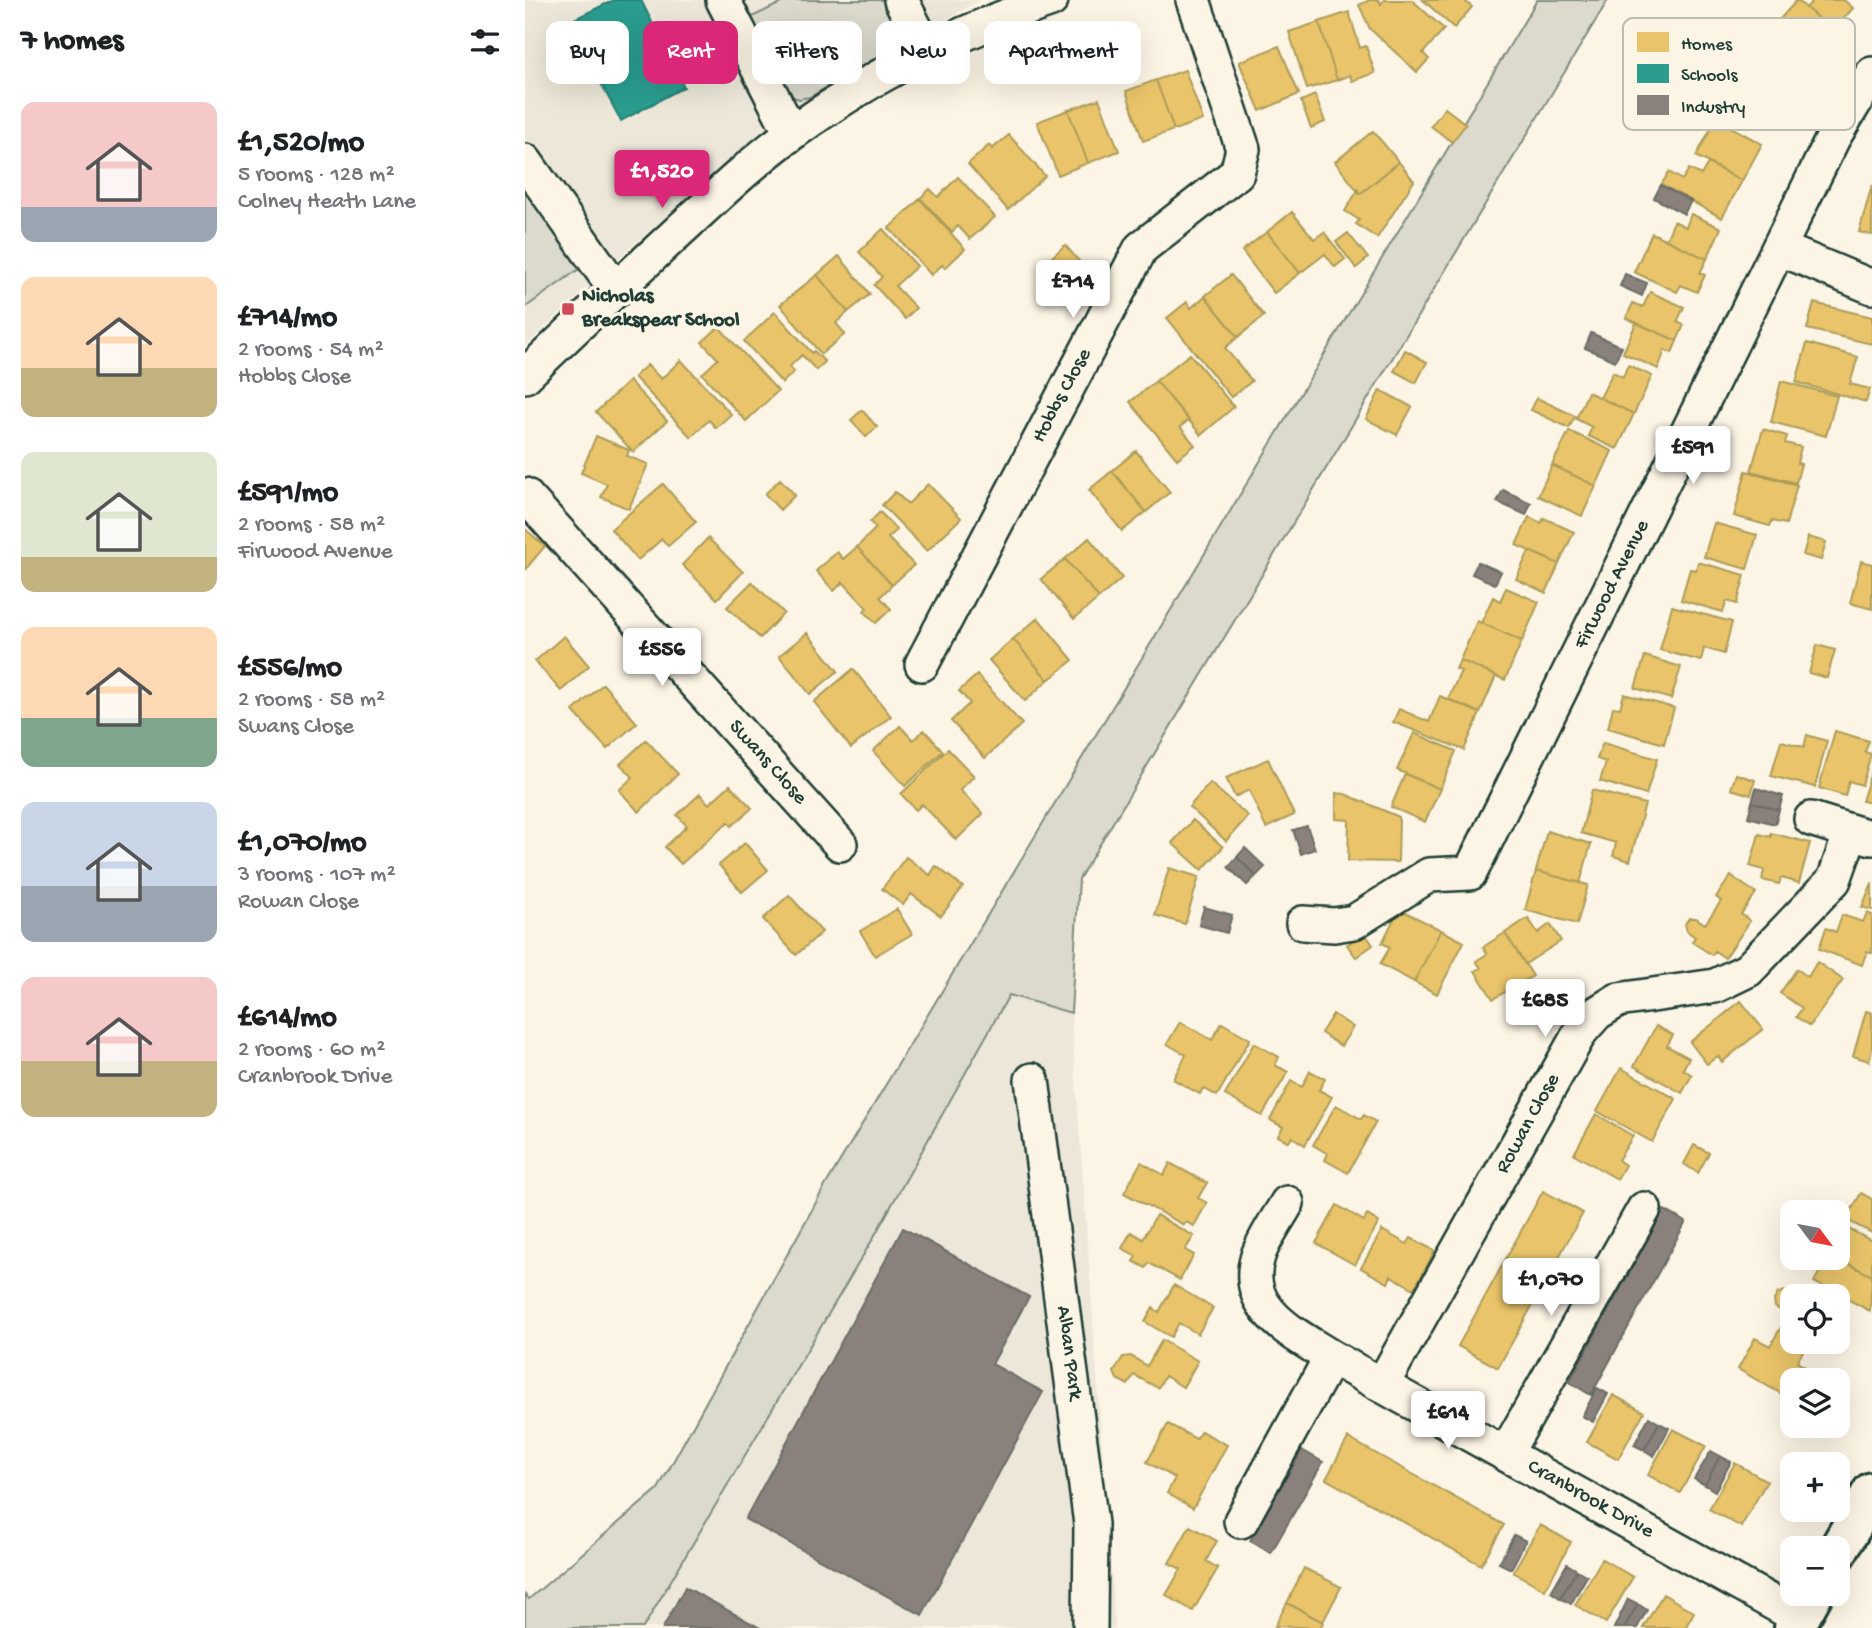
<!DOCTYPE html>
<html lang="en">
<head>
<meta charset="utf-8">
<style>
  :root { --surface:#fff; --page:#f2f2f2; --text:#202124; --muted:#757577; --accent:#db2777 }
  body { margin:0; font-family:"Gochi Hand",sans-serif; background:var(--page); color:var(--text); height:100vh; display:flex; flex-direction:column; font-size:26px; white-space:nowrap }
  * { box-sizing:border-box; margin:0 }
  p { font-size:23px; color:var(--muted) }
  .icon { flex:none; width:38px; height:38px; fill:none; stroke:currentColor; stroke-width:2; stroke-linecap:round; stroke-linejoin:round }
  .map { position:relative; flex:1; overflow:hidden }
  .panel { display:flex; flex-direction:column; background:var(--surface); width:525px }
  .panel>* { flex:none }
  .top-card { position:absolute; left:21px; top:21px; width:665px; height:63px; display:flex; gap:14px }
  .needle { width:46px; rotate:122deg }
  .buttons { position:absolute; left:1255px; top:1200px; display:grid; gap:14px }
  .buttons a { display:grid; place-items:center; width:70px; height:70px; border-radius:14px; background:var(--surface); box-shadow:0 7px 28px #0002; font-size:35px }
  .price { position:absolute; translate:-50% -60px; padding:0 16px; border-radius:7px; background:#fff; color:#222; font-size:23px; line-height:46px; filter:drop-shadow(0 2px 4px #0008) }
  .price::after { content:''; position:absolute; left:50%; top:42px; width:21px; height:16px; margin-left:-10px; background:inherit; clip-path:polygon(0 0,100% 0,50% 100%) }
  .price.selected { background:var(--accent); color:#fff }
  ul { padding:0; list-style:none }
  li { display:flex; align-items:center; gap:21px; height:175px; padding:0 21px }
  li span { display:grid; place-items:center; flex:none; width:196px; height:140px; border-radius:14px; color:#555 }
  li>.icon { margin-inline-start:auto }
  span .icon { width:84px; height:84px; fill:#fffc; stroke-width:1 }
  li b { font-size:30px }
  h2 { display:flex; justify-content:space-between; align-items:center; height:84px; padding:0 21px; font-size:30px }
  .tag { padding:0 24px; border-radius:14px; background:var(--surface); box-shadow:0 7px 28px #0002; font-size:24px; line-height:63px }
  .tag.selected { background:var(--accent); color:#fff }
  main { display:flex; flex:1; min-height:0 }
  .map>svg:first-child { display:block }
</style>
</head>
<body>
<main>
<section class="panel">
<h2>7 homes<svg class="icon" aria-label="filters" viewBox="0 0 24 24"><path d="M4 7h16M4 17h16"/><circle cx="9" cy="7" r="2"/><circle cx="15" cy="17" r="2"/></svg></h2>
<ul>
<li><span style="background:linear-gradient(#f6c9c9 75%,#9aa5b1 0)"><svg class="icon" aria-label="home" viewBox="0 0 24 24"><path d="M3 11l9-7 9 7M6 9v11h12V9"/></svg></span><div><b>£1,520/mo</b><p>5 rooms · 128 m²</p><p>Colney Heath Lane</p></div></li>
<li><span style="background:linear-gradient(#ffd9b3 65%,#c2b280 0)"><svg class="icon" aria-label="home" viewBox="0 0 24 24"><path d="M3 11l9-7 9 7M6 9v11h12V9"/></svg></span><div><b>£714/mo</b><p>2 rooms · 54 m²</p><p>Hobbs Close</p></div></li>
<li><span style="background:linear-gradient(#dfe7d0 75%,#c2b280 0)"><svg class="icon" aria-label="home" viewBox="0 0 24 24"><path d="M3 11l9-7 9 7M6 9v11h12V9"/></svg></span><div><b>£591/mo</b><p>2 rooms · 58 m²</p><p>Firwood Avenue</p></div></li>
<li><span style="background:linear-gradient(#ffd9b3 65%,#7fa58c 0)"><svg class="icon" aria-label="home" viewBox="0 0 24 24"><path d="M3 11l9-7 9 7M6 9v11h12V9"/></svg></span><div><b>£556/mo</b><p>2 rooms · 58 m²</p><p>Swans Close</p></div></li>
<li><span style="background:linear-gradient(#c9d6e8 60%,#9aa5b1 0)"><svg class="icon" aria-label="home" viewBox="0 0 24 24"><path d="M3 11l9-7 9 7M6 9v11h12V9"/></svg></span><div><b>£1,070/mo</b><p>3 rooms · 107 m²</p><p>Rowan Close</p></div></li>
<li><span style="background:linear-gradient(#f6c9c9 60%,#c2b280 0)"><svg class="icon" aria-label="home" viewBox="0 0 24 24"><path d="M3 11l9-7 9 7M6 9v11h12V9"/></svg></span><div><b>£614/mo</b><p>2 rooms · 60 m²</p><p>Cranbrook Drive</p></div></li>
</ul>
</section>
<div class="map">
<svg width="1347" height="1628" viewBox="0 0 1347 1628">
  <rect width="100%" height="100%" fill="#fcf5e5"/>
  <filter id="ink" filterUnits="userSpaceOnUse"><feTurbulence type="fractalNoise" baseFrequency=".0143" numOctaves="2"/><feDisplacementMap in="SourceGraphic" scale="14" xChannelSelector="R" yChannelSelector="G"/><feConvolveMatrix kernelMatrix="1 2 1 2 8 2 1 2 1" color-interpolation-filters="sRGB"/></filter>
  <g filter="url(#ink)">
    <!-- built -->
    <path fill="#ece7d8" d="M0 0H455L256 117 101 251 0 346Z
      M484 994 546 1013 590 1628H118L346 1242Z"/>
    <!-- green -->
    <path fill="#dcdacc" stroke="#7e8c80" stroke-width="2" d="M262 0H366C372 19 376 31 365 50L285 97 274 99 257 93 217 22Z
      M1012 0H1083L554 879 546 1013 484 995 346 1242 118 1628H0V1595L4 1599 133 1489 300 1186Z
      M0 189 54 269 1 307 0 306Z"/>
    <!-- homes -->
    <path fill="#e9c46a" stroke="#ac9c5a" stroke-width="2" d="M845 0H854L856 4 859 0H887L919 29 898 53 904 59 892 72 845 29 834 5Z
      M898 0H939L947 7 929 28Z
      M1272 0 1308 31 1283 59 1247 28Z
      M1288 0H1319L1328 8 1308 31 1281 8Z
      M824 12 835 48 841 46 850 73 827 81 825 75 812 80 794 22Z
      M794 22 812 80 782 89 764 32Z
      M754 46 774 94 735 111 714 62Z
      M660 70 678 120 649 130 631 80Z
      M631 80 649 130 618 141 601 91Z
      M790 95 800 122 786 128 776 101Z
      M574 99 594 151 563 163 543 110Z
      M920 108 941 124 927 142 906 126Z
      M543 110 563 163 533 175 512 122Z
      M1191 119 1237 144 1217 181 1171 156Z
      M848 131 874 162 835 194 810 162Z
      M484 135 520 176 483 210 443 164 464 145 467 149Z
      M874 162 889 181 852 238 831 224 834 220 820 211 833 190 835 194Z
      M1183 163 1217 181 1197 218 1136 185 1144 172 1157 180 1164 169 1176 175Z
      M433 177 470 217 445 239 433 226 427 232 395 198 405 189 413 197Z
      M1347 185V235L1334 232Z
      M395 199 440 249 420 268 417 265 406 275 364 228Z
      M767 212 789 239 799 232 820 259 810 267 800 254 775 273 742 232Z
      M1166 214 1196 228 1182 259 1141 240 1149 221 1161 227Z
      M358 229 392 266 370 286 391 308 380 319 349 285 357 277 334 252Z
      M742 232 775 273 749 293 717 251Z
      M823 233 843 258 831 268 811 242Z
      M1127 233 1182 259 1175 273 1180 275 1172 292 1156 285 1152 292 1109 272Z
      M540 245 565 274 550 287 526 258Z
      M314 256 345 294 323 312 292 275Z
      M292 275 323 312 311 323 320 334 296 354 255 305Z
      M706 275 739 316 713 337 680 296Z
      M1125 292 1159 307 1152 322 1159 325 1152 341 1101 318 1108 303 1118 307Z
      M680 296 713 337 700 348 727 381 706 397 642 318 662 302 666 308Z
      M1289 303 1347 317V344L1282 329Z
      M250 312 287 353 289 351 300 362 291 370 277 355 264 367 269 372 257 383 219 341Z
      M1111 323 1152 341 1147 353 1140 350 1133 369 1098 353Z
      M194 327 253 391 221 421 177 374 193 359 177 342Z
      M1282 343 1333 357 1325 384 1345 389 1341 402 1271 382Z
      M880 350 902 362 891 383 869 371Z
      M665 354 709 407 676 435 631 381Z
      M156 360 206 414 191 428 184 420 166 437 109 377 122 365 136 379Z
      M1103 365 1127 376 1109 414 1075 398 1088 372 1098 377Z
      M104 381 142 421 108 452 71 412Z
      M631 381 664 420 655 427 670 445 652 459 605 402Z
      M1256 381 1312 396 1301 436 1246 422Z
      M855 390 887 407 872 435 841 419Z
      M1063 392 1109 414 1092 449 1063 436 1067 427 1051 419Z
      M1012 398 1050 416 1044 428 1006 410Z
      M337 410 352 427 341 437 326 420Z
      M1238 429 1262 436 1260 443 1276 447 1272 463 1276 464 1271 483 1226 471Z
      M1044 431 1087 451 1071 486 1027 465Z
      M71 436 104 450 102 456 123 464 104 509 76 497 82 484 56 473Z
      M611 451 645 492 621 512 587 471Z
      M1027 465 1071 486 1057 516 1013 496Z
      M587 471 621 512 597 531 564 490Z
      M1221 471 1272 485 1261 524 1247 521 1245 526 1209 516Z
      M255 479 270 495 255 510 240 494Z
      M138 484 171 522 143 546 137 539 113 560 86 529Z
      M403 484 436 518 402 551 357 505 370 492 383 504Z
      M355 512 372 530 363 538 389 565 367 585 332 547 351 528 345 522Z
      M1004 517 1016 523 1019 518 1049 532 1034 564 991 545Z
      M1189 523 1232 535 1222 569 1179 557Z
      M0 529 20 546 0 570Z
      M1283 537 1301 542 1296 560 1278 555Z
      M183 538 218 572 192 599 157 565Z
      M564 538 597 578 574 598 540 559Z
      M332 547 367 585 355 597 366 609 351 623 339 611 342 608 318 582 309 591 291 571 312 552 318 559Z
      M1004 551 1034 564 1021 593 991 579Z
      M540 559 574 598 549 619 516 579Z
      M1336 561 1347 564V609L1325 603Z
      M1173 562 1220 575 1212 604 1202 601 1198 612 1156 600 1165 569 1171 570Z
      M227 582 259 613 235 638 202 607Z
      M981 588 1014 602 997 641 956 623 968 597 975 601Z
      M1147 606 1207 622 1199 654 1179 648 1176 661 1135 650Z
      M513 618 548 660 523 680 488 639Z
      M952 621 997 641 980 680 935 660Z
      M282 633 313 671 285 694 254 656Z
      M39 636 64 666 36 691 10 661Z
      M488 639 523 680 500 701 464 660Z
      M1292 645 1310 650 1302 678 1284 673Z
      M1120 656 1156 667 1146 699 1110 688Z
      M935 660 971 676 955 713 923 699 936 671 931 669Z
      M328 669 366 716 326 748 289 702Z
      M452 675 497 724 460 758 426 721 445 703 434 691Z
      M78 684 112 723 82 749 48 711Z
      M1099 694 1149 708 1139 744 1083 728 1088 707 1095 708Z
      M915 696 955 713 939 750 868 722 874 709 904 722Z
      M375 726 388 740 399 730 418 751 380 786 348 751Z
      M1310 731 1344 741 1340 752 1346 754 1337 785 1324 781 1320 796 1294 788Z
      M889 733 931 751 915 789 872 770Z
      M1282 735 1302 741 1290 787 1246 776 1256 741 1279 747Z
      M121 740 153 774 114 812 94 790 108 777 95 764Z
      M1078 743 1132 759 1121 795 1075 781 1081 762 1072 759Z
      M423 749 449 776 435 790 458 814 431 840 397 804 391 810 376 794Z
      M743 759 769 815 741 828 724 790 710 797 701 778Z
      M1347 769V803L1337 801Z
      M880 774 915 789 900 822 866 807Z
      M1211 774 1230 780 1226 795 1206 789Z
      M685 783 723 816 701 841 664 807Z
      M205 785 227 808 207 826 203 822 156 864 140 847 162 826 152 815 175 794 184 804Z
      M1067 790 1120 804 1105 861 1088 856 1091 843 1056 833Z
      M811 793 820 794 874 817 873 862 823 861 824 820 811 819Z
      M668 820 698 847 677 870 647 843Z
      M1022 831 1066 844 1055 883 1011 871Z
      M1246 833 1285 843 1274 883 1256 878 1254 884 1237 880 1239 870 1225 866 1234 834 1246 837Z
      M220 843 243 870 217 892 194 865Z
      M381 857 405 875 411 866 438 887 416 916 386 894 378 905 357 889Z
      M644 868 674 877 660 924 630 915Z
      M1011 871 1063 885 1052 924 1000 910Z
      M1206 876 1231 893 1216 914 1225 921 1200 958 1190 951 1187 955 1167 942 1170 937 1162 931 1160 924 1164 918H1171L1180 924 1196 901 1191 897Z
      M1347 883V910L1337 907Z
      M264 895 297 932 271 955 238 919Z
      M372 909 387 934 350 956 335 931Z
      M874 909 916 930 889 982 855 964 865 947 857 943Z
      M1342 913 1347 915V953L1342 951 1337 965 1294 949 1301 928 1311 932 1317 915 1338 922Z
      M1003 918 1013 933 1025 924 1036 941 1000 964 980 933Z
      M916 930 939 942 912 994 889 982Z
      M839 932 848 945 831 957 822 945Z
      M980 933 1008 976 968 999 950 971 956 968 951 961 962 954 958 947Z
      M1292 962 1318 980 1285 1026 1271 1017 1277 1008 1255 993 1272 969 1283 977Z
      M1216 1001 1238 1029 1197 1062 1193 1056 1182 1064 1165 1042Z
      M1341 1011 1347 1013V1050L1344 1061 1328 1056Z
      M808 1014 828 1027 816 1046 796 1033Z
      M655 1022 687 1040 697 1023 725 1039 692 1096 678 1088 675 1094 648 1079 661 1055 642 1044Z
      M1131 1026 1148 1035 1142 1046 1164 1058 1158 1069 1167 1075 1157 1093 1109 1066Z
      M729 1043 754 1057 750 1065 763 1072 737 1116 700 1095Z
      M1096 1068 1151 1099 1127 1142 1072 1111Z
      M785 1071 800 1079 794 1090 807 1097 780 1145 767 1137 764 1142 753 1136 758 1127 745 1120 766 1081 777 1087Z
      M811 1105 836 1119 839 1115 851 1122 823 1173 800 1160 803 1154 788 1145Z
      M1071 1114 1108 1136 1093 1160 1100 1165 1092 1179 1049 1154Z
      M1169 1145 1184 1153 1173 1173 1159 1164Z
      M616 1162 639 1175 645 1163 682 1183 673 1198 682 1203 669 1226 661 1222 659 1225 599 1193Z
      M1018 1191 1058 1213 973 1368 933 1346Z
      M1336 1193 1347 1199V1233L1321 1220Z
      M812 1205 839 1221 842 1215 854 1222 830 1265 791 1243Z
      M631 1215 669 1236 660 1250 669 1255 655 1280 624 1263 621 1268 608 1261 611 1256 597 1248 606 1232 618 1239Z
      M1318 1226 1347 1241V1276L1312 1258V1236Z
      M857 1230 882 1244 886 1238 910 1251 889 1289 866 1276 863 1283 836 1268Z
      M1280 1258H1312L1347 1276 1345 1311 1289 1282 1296 1269Z
      M649 1285 688 1308 673 1334 654 1323 646 1337 620 1322 628 1308 634 1312Z
      M1260 1291 1269 1297 1267 1342H1283L1272 1362 1293 1374 1289 1381H1267V1400L1213 1369 1230 1338 1245 1346 1263 1315 1250 1307 1249 1300 1253 1293Z
      M637 1340 673 1361 658 1387 640 1376 633 1388 609 1375 603 1385 592 1379 589 1372 598 1357 606 1356 622 1366Z
      M1088 1395 1119 1412 1093 1459 1062 1442Z
      M643 1424 671 1439 676 1431 702 1445 668 1508 642 1493 650 1478 622 1462Z
      M1148 1429 1181 1446 1155 1493 1123 1475Z
      M823 1438 979 1525 956 1565 801 1479Z
      M1210 1463 1242 1481 1216 1527 1184 1509Z
      M1015 1525 1046 1542 1020 1590 988 1572Z
      M665 1526 692 1541 681 1561 693 1568 668 1611 641 1595 656 1569 644 1563Z
      M1077 1559 1108 1577 1081 1623 1050 1605Z
      M779 1568 816 1587 798 1622 762 1603Z
      M1138 1594 1169 1612 1160 1628H1118Z
      M762 1603 798 1622 795 1628 750 1626Z"/>
    <!-- schools -->
    <path fill="#2a9d8f" stroke="#278074" stroke-width="2" d="M89 0H116L159 87 96 121 43 22Z"/>
    <!-- industry -->
    <path fill="#8a817c" stroke="#6a6d66" stroke-width="2" d="M1136 185 1166 201 1159 214 1129 198Z
      M1100 274 1122 283 1117 296 1095 286Z
      M1066 333 1097 347 1090 361 1060 348Z
      M978 490 1006 503 1001 515 972 502Z
      M953 562 976 572 970 584 947 574Z
      M1231 788 1258 796 1254 810 1227 802Z
      M1227 802 1254 810 1250 824 1223 817Z
      M782 826 790 849 776 854 768 830Z
      M720 848 740 867 731 876 712 857Z
      M712 857 731 876 722 885 703 867Z
      M679 907 707 915 702 933 674 925Z
      M1139 1210 1161 1222 1066 1395 1044 1382Z
      M378 1228 504 1297 467 1364 518 1392 397 1615 220 1519Z
      M1072 1388 1083 1394 1068 1422 1057 1416Z
      M1124 1417 1134 1423 1119 1450 1109 1445Z
      M1134 1423 1144 1428 1129 1456 1119 1450Z
      M777 1450 798 1462 746 1553 725 1541Z
      M1186 1451 1195 1456 1180 1485 1169 1479Z
      M1195 1456 1206 1462 1190 1491 1180 1485Z
      M989 1535 1001 1541 986 1569 974 1563Z
      M1042 1564 1052 1570 1035 1598 1026 1592Z
      M1052 1570 1062 1576 1046 1604 1035 1598Z
      M160 1587 235 1628H138Z
      M1103 1599 1113 1604 1099 1628H1089Z
      M1113 1604 1122 1610 1112 1628H1099Z"/>
    <g fill="none" stroke-linecap="round" stroke-linejoin="round">
      <!-- minor casing -->
      <g stroke="#1f3d34" stroke-width="38">
        <path id="minor" d="M198 0 266 133
          M376 0 402 51
          M0 161 91 290
          M1256 249 1347 287
          M0 376C51 326 103 278 155 230 191 197 227 162 267 133 346 76 434 31 526 0
          M0 495 315 844
          M397 664 616 248 712 173 718 149 668 0
          M1286 819 1347 838
          M778 923 809 925 829 922 904 875 945 873 1308 138 1347 74
          M507 1080 566 1524 565 1628
          M762 1203C753 1219 739 1238 733 1256 716 1309 770 1334 806 1357L1275 1618
          M858 1383 1056 1031 1072 1013 1093 1000 1190 986 1223 970 1309 880 1326 832
          M981 1453 1119 1209
          M716 1521 806 1357"/>
      </g>
      <!-- major casing -->
      <g stroke="#1f3d34" stroke-width="44">
        <path id="major" d="M1312 1552 1347 1492
          M1269 1628 1288 1594"/>
      </g>
      <!-- minor -->
      <use href="#minor" stroke="#fcf5e5" stroke-width="33"/>
      <!-- major -->
      <use href="#major" stroke="#fcf5e5" stroke-width="38"/>
    </g>
  </g>
  <!-- markers -->
  <rect fill="#d1495b" stroke="#fcf5e5" stroke-width="2.5" x="36" y="302" width="14" height="14" rx="3.5"/>
  <g text-anchor="middle" dominant-baseline="central" stroke-width="7" stroke-linejoin="round" paint-order="stroke">
    <!-- poi labels -->
    <g font-size="21" font-weight="bold" fill="#1f3d34" stroke="#fcf5e5" text-anchor="start">
      <text x="57" y="297">Nicholas<tspan x="57" dy="24">Breakspear School</tspan></text>
    </g>
    <!-- street labels -->
    <g font-size="21" fill="#1f3d34" stroke="#fcf5e5">
      <text transform="translate(538 396) rotate(-62)">Hobbs Close</text>
      <text transform="translate(1088 585) rotate(-63)">Firwood Avenue</text>
      <text transform="translate(242 763) rotate(48)">Swans Close</text>
      <text transform="translate(1004 1124) rotate(-61)">Rowan Close</text>
      <text transform="translate(543 1353) rotate(82)">Alban Park</text>
      <text transform="translate(1065 1500) rotate(29)">Cranbrook Drive</text>
    </g>
  </g>
  <!-- legend -->
  <rect x="1098" y="18" width="232" height="112" rx="10" fill="#fcf5e5" stroke="#babeb0" stroke-width="2"/>
  <rect x="1112" y="32" width="32" height="20" fill="#e9c46a"/>
  <rect x="1112" y="64" width="32" height="19" fill="#2a9d8f"/>
  <rect x="1112" y="95" width="32" height="20" fill="#8a817c"/>
  <g font-size="19" fill="#1f3d34">
    <text x="1156" y="49">Homes</text>
    <text x="1156" y="80">Schools</text>
    <text x="1156" y="112">Industry</text>
  </g>
</svg>
<div class="buttons">
<a><svg class="needle" viewBox="-14 -14 28 28"><path d="M0-13l5 13h-10z" fill="#e53935"/><path d="M0 13l5-13h-10z" fill="#757577"/></svg></a>
<a><svg class="icon" aria-label="locate" viewBox="0 0 24 24"><circle cx="12" cy="12" r="6"/><path d="M12 2v4M12 18v4M2 12h4M18 12h4"/></svg></a>
<a><svg class="icon" aria-label="layers" viewBox="0 0 24 24"><path d="M12 4l9 5-9 5-9-5zM3 14l9 5 9-5"/></svg></a>
<a>+</a>
<a>−</a>
</div>
<b class="price selected" style="left:137px;top:210px">£1,520</b>
<b class="price" style="left:548px;top:320px">£714</b>
<b class="price" style="left:1168px;top:486px">£591</b>
<b class="price" style="left:137px;top:688px">£556</b>
<b class="price" style="left:1020px;top:1039px">£685</b>
<b class="price" style="left:1026px;top:1318px">£1,070</b>
<b class="price" style="left:923px;top:1451px">£614</b>
<div class="top-card">
<a class="tag">Buy</a>
<a class="tag selected">Rent</a>
<a class="tag">Filters</a>
<a class="tag">New</a>
<a class="tag">Apartment</a>
</div>
</div>
</main>
</body>
</html>
